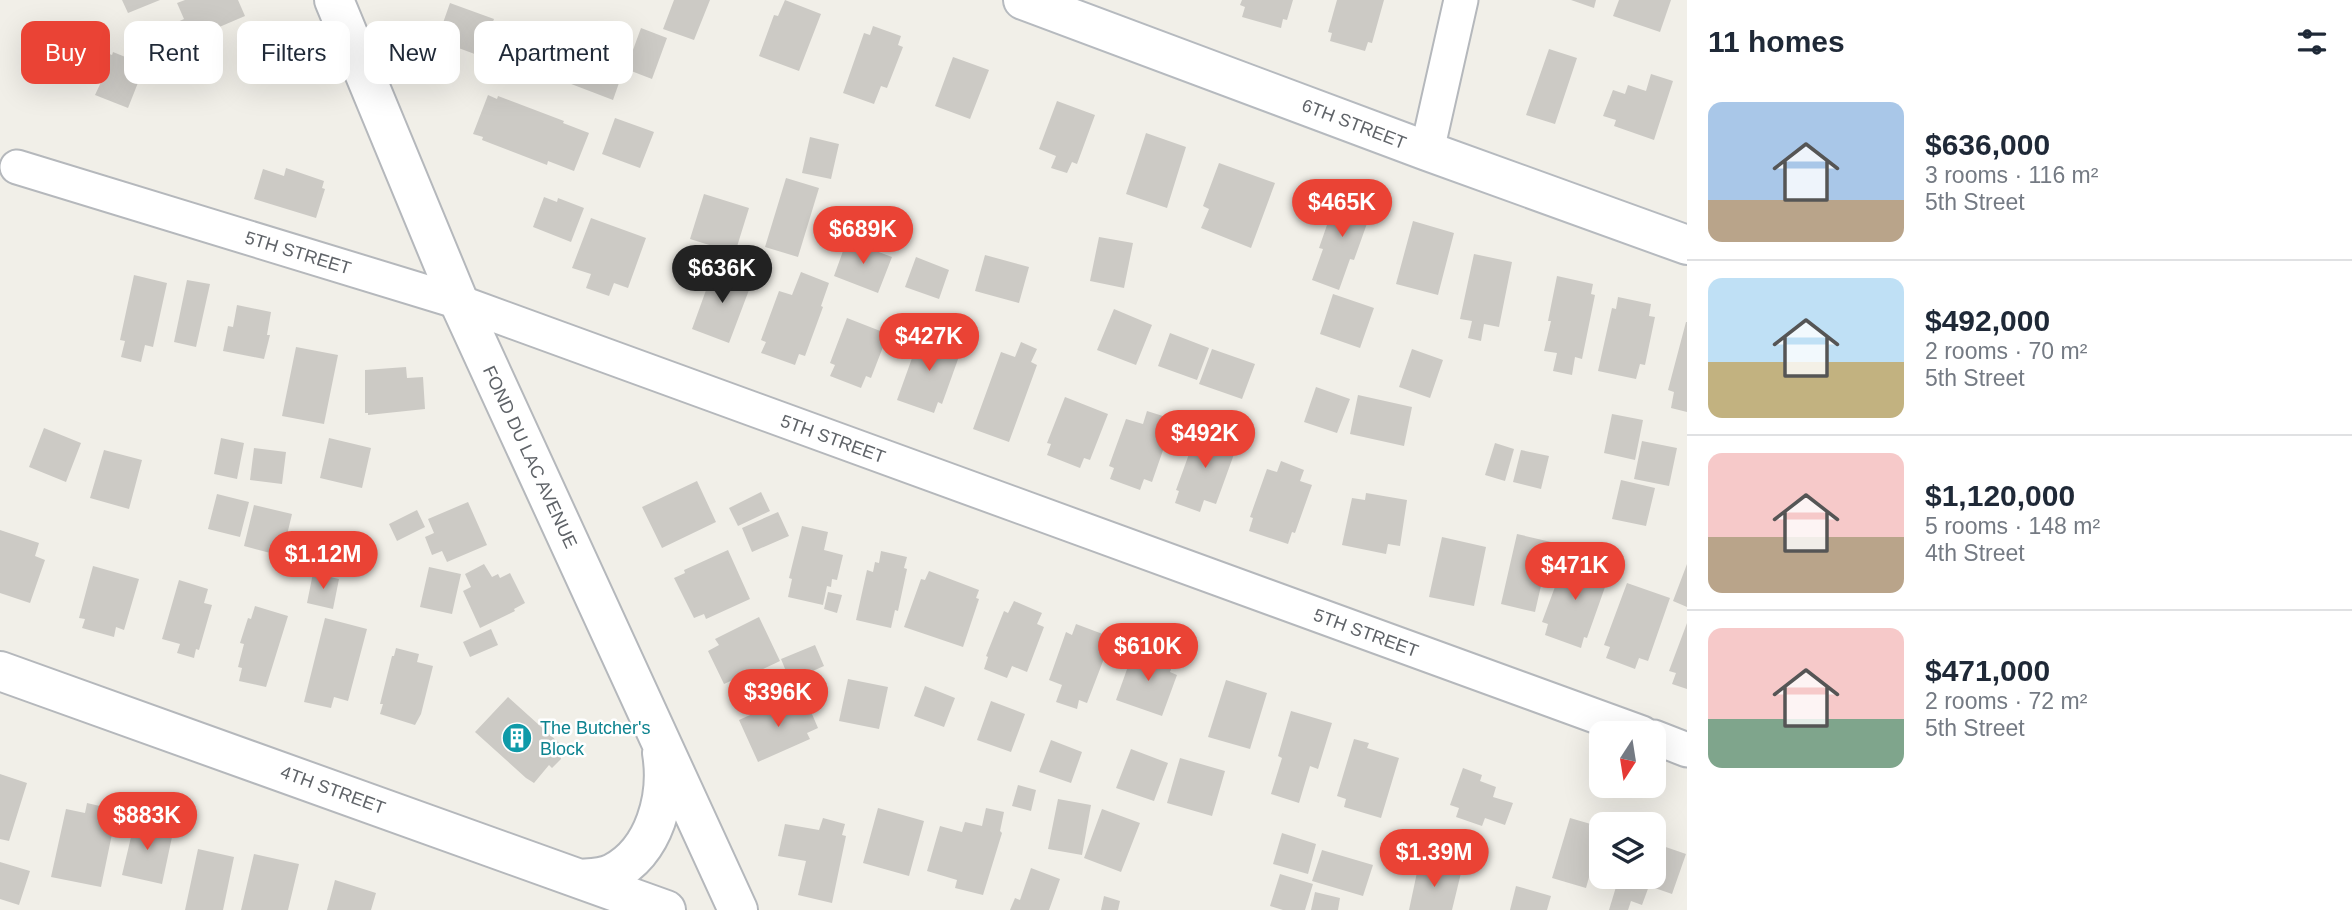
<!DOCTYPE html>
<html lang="en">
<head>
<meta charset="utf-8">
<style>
  :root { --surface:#fff; --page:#f6f6f7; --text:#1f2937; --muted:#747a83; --line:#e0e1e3; --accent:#ea4335 }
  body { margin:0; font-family:Arial,sans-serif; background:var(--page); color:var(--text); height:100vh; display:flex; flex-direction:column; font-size:26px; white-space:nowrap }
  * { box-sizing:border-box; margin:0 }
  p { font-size:23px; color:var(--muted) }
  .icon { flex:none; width:38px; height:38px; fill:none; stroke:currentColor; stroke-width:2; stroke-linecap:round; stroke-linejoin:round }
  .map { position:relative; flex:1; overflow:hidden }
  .sheet { display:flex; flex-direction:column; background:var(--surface); width:665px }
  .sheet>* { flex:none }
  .hud { position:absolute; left:21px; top:21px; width:665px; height:63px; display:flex; gap:14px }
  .needle { width:46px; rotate:192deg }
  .fabs { position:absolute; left:1589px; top:721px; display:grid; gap:14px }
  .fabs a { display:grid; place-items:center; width:77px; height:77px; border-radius:14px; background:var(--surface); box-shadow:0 7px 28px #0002; font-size:35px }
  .price { position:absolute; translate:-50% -60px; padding:0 16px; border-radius:24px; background:var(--accent); color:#fff; font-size:23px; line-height:46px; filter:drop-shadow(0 2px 4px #0008) }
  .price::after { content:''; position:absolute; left:50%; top:42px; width:21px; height:16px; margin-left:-10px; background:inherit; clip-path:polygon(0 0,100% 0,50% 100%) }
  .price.current { background:#222; color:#fff }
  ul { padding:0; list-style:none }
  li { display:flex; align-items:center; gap:21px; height:175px; padding:0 21px }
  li+li { border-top:2px solid var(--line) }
  li span { display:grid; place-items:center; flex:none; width:196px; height:140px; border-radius:14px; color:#555 }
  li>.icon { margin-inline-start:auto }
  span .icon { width:84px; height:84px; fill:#fffc; stroke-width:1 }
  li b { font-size:30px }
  h2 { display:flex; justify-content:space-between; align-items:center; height:84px; padding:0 21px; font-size:30px }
  .tag { padding:0 24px; border-radius:14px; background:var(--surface); box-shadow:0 7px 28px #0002; font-size:24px; line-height:63px }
  .tag.current { background:var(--accent); color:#fff }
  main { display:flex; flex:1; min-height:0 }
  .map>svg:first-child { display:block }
</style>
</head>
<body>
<main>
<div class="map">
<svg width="1687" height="910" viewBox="0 0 1687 910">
  <rect width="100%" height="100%" fill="#f1efe8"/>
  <!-- building -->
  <path fill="#cccac5" d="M122 0H160L128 13Z
    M185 0H238L245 16 182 43 173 24 184 19 177 3Z
    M674 0H710L694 40 663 29Z
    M785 0 821 14 799 71 759 56 774 15 778 16Z
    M1242 0H1293L1287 20 1283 19 1281 28 1242 17 1245 7 1240 5Z
    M1337 0H1384L1372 43 1368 42 1365 51 1330 41 1332 33 1328 32Z
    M1571 0H1596L1594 8Z
    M1619 0H1671L1660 32 1613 16Z
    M450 3 494 19 480 56 437 40Z
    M873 26 901 36 898 45 903 47 887 88 881 86 874 104 843 93 864 33 870 35Z
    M641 28 667 38 652 79 626 69Z
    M581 42 627 60 613 100 566 82Z
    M1549 49 1577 58 1555 124 1526 115Z
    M99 50 112 55 113 52 145 65 128 108 95 95 102 80 89 75Z
    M953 57 989 70 970 119 935 106Z
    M1651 74 1673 81 1654 140 1614 126 1616 120 1603 116 1613 90 1625 94 1628 85 1646 91Z
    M488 95 497 99 498 96 564 121 563 123 589 133 574 171 548 161 547 165 482 140 483 137 473 134Z
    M1057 101 1095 115 1077 164 1072 162 1067 173 1051 168 1056 156 1039 149Z
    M615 118 654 132 640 168 602 154Z
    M1146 133 1186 147 1167 208 1126 194Z
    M810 137 839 144 831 179 802 173Z
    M1219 163 1275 183 1251 248 1201 228 1209 209 1203 206Z
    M286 168 324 181 322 188 325 189 316 218 254 199 263 169 284 176Z
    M786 178 819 188 798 257 765 247Z
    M1343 190 1370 199 1365 213 1370 215 1354 260 1350 259 1339 290 1312 280 1323 249 1319 248 1335 202 1339 204Z
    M704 194 749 208 735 253 690 239Z
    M544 197 557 202 558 198 584 208 571 242 533 227Z
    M591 218 646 238 628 288 614 283 609 296 586 288 591 274 572 268Z
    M1413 221 1454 233 1438 295 1396 284Z
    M1099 237 1133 243 1124 288 1090 281Z
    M847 240 892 257 878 293 834 276Z
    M1474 254 1512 262 1499 327 1484 324 1481 341 1468 338 1472 321 1460 319Z
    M985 255 1029 267 1019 303 975 291Z
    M916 257 949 270 939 299 905 287Z
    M714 268 752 282 729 343 692 329Z
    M801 272 829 283 821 306 823 307 805 356 799 354 795 365 761 353 766 342 761 340 779 291 792 295Z
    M134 275 167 283 153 347 145 345 141 362 121 357 125 341 120 340Z
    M1557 276 1593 284 1591 294 1595 295 1582 359 1575 357 1572 375 1553 371 1557 353 1544 351 1551 321H1548Z
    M187 280 210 284 196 347 174 342Z
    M1333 294 1374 308 1360 348 1320 334Z
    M1618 297 1651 304 1649 316 1655 317 1645 365 1640 364 1636 379 1598 371 1612 308 1616 309Z
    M237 305 271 312 267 335H270L264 359 223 351 228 326 233 327Z
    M1114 309 1152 325 1136 365 1097 350Z
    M847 318 888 334 871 378 866 376 861 388 830 376 835 365 830 363Z
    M1686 322H1687V412L1671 408 1674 392 1668 390Z
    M921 333 962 348 942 404 938 402 934 413 897 400Z
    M1170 333 1209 348 1197 380 1158 366Z
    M1021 342 1037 349 1031 362 1037 365 1009 442 973 429 1001 352 1015 357Z
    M296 347 338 355 324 424 282 416Z
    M1212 349 1255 364 1242 399 1199 384Z
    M1412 349 1443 360 1430 398 1399 387Z
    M406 367 407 378 423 377 425 409 368 415V413H365V370Z
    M1316 387 1350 399 1337 433 1304 422Z
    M1358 395 1412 407 1404 446 1350 434Z
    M1065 397 1108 414 1090 460 1084 458 1080 468 1047 455 1051 444 1047 443Z
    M1147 411 1166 417 1161 431 1169 433 1152 482 1144 479 1140 490 1110 479 1114 468 1109 466 1126 419 1143 424Z
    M1612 414 1643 420 1635 460 1604 453Z
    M44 428 81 443 66 482 29 467Z
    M1198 429 1238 443 1216 504 1204 500 1200 512 1175 503 1179 491 1176 490Z
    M221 438 244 443 237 479 214 474Z
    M329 438 371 448 362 488 320 478Z
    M1642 441 1677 448 1669 486 1634 479Z
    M1495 443 1514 449 1505 481 1485 475Z
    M254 448 286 452 282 484 250 480Z
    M104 450 142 460 129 509 90 498Z
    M1521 450 1549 456 1541 489 1513 482Z
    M1281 461 1304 470 1300 481 1312 485 1295 533 1292 532 1288 544 1249 531 1253 518 1250 517 1267 469 1277 472Z
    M1621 480 1655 488 1646 526 1612 519Z
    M697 481 716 522 662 548 642 507Z
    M761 492 770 511 738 526 729 508Z
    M1366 493 1407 500 1400 546 1388 544 1386 554 1342 545 1352 498 1365 500Z
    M217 494 249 502 240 537 208 529Z
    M468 502 487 545 447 562 442 551 432 555 425 537 434 533 428 519Z
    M254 505 292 514 282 556 244 546Z
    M417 510 425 527 397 541 389 524Z
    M778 512 789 536 752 552 742 528Z
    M802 526 828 532 824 550 843 555 837 580 832 579 831 587 827 586 823 605 788 597 792 579 789 578Z
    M0 530 39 543 35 556 45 560 30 603 0 593Z
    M1517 534 1551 542 1535 612 1501 604Z
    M1442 537 1486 547 1474 606 1429 597Z
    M728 550 750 599 706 619 704 614 694 618 674 578 685 573 684 570Z
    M881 551 907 557 904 568 907 569 898 611 895 610 891 628 856 620 867 570 873 572 875 562 879 563Z
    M1566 557 1610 573 1587 638 1584 637 1581 648 1545 635 1548 624 1542 622Z
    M484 564 492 577 498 574 500 578 510 573 525 603 514 609 515 611 480 628 463 591 471 587 465 574Z
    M1687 564V607L1673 601Z
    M93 566 139 579 124 630 116 627 114 637 82 628 85 619 79 618Z
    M429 567 461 574 452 614 420 607Z
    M929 571 979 590 976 598 979 599 963 647 904 627 921 579 925 580Z
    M313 573 339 579 333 609 307 603Z
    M179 580 208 589 204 603 212 605 199 650 196 649 194 658 177 653 180 644 162 639Z
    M1627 583 1670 598 1648 661 1639 658 1635 669 1606 658 1610 647 1604 645Z
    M828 592 842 595 837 613 824 609Z
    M1014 601 1042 613 1037 624 1044 627 1027 672 1012 666 1007 678 984 669 988 657 986 656 1004 611 1008 613Z
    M255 606 288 616 266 687 239 681 242 668 238 667 244 644 240 643 248 618 251 619Z
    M759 617 780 661 736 682 735 679 724 684 708 651 719 645 715 639Z
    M325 618 367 629 348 701 334 697 331 708 304 702Z
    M1687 623V689L1672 684 1676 673 1669 671Z
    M1076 624 1108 636 1103 646 1108 648 1087 703 1079 700 1077 709 1056 702 1062 685 1049 680 1066 632 1072 635Z
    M491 629 498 645 470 657 463 642Z
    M815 645 824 666 790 681 781 659Z
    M396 648 419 654 417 662 433 666 421 714 415 725 380 714 383 704H380L392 656H394Z
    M1140 649 1174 661 1170 672 1177 675 1162 716 1116 700 1131 658 1136 659Z
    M848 679 888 687 879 729 839 721Z
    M1226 680 1267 693 1250 749 1208 737Z
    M925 686 955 698 944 727 914 716Z
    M508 697 559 743 561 759 552 768 549 765 534 783 526 778 475 732Z
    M790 697 797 712 809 707 818 728 807 733 810 739 758 762 739 720Z
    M991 701 1025 714 1011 752 977 740Z
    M1291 711 1332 723 1318 769 1310 766 1299 803 1271 794 1282 758 1278 756Z
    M1354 739 1369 743 1367 748 1399 758 1381 818 1344 807 1346 799 1337 796Z
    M1051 740 1082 752 1071 783 1039 772Z
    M1131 749 1168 763 1154 801 1116 788Z
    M1180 758 1225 771 1212 816 1167 803Z
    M1463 768 1482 775 1480 781 1496 787 1493 797 1513 803 1505 825 1485 818 1482 826 1456 817 1459 808 1450 805Z
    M0 774 27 783 9 841 0 839Z
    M1018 785 1036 790 1031 811 1012 806Z
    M1058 799 1091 805 1082 855 1048 849Z
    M87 803 117 810 101 887 51 877 66 809 85 813Z
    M878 808 924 821 909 876 863 863Z
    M986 808 1004 812 1000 831 1002 833 983 895 955 888 957 880 927 871 940 826 962 832 965 822 982 826Z
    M1102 809 1140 823 1121 872 1084 858Z
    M136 816 158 821 155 833 172 837 162 884 122 875Z
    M823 818 845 824 842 835 846 836 832 903 798 895 806 861 778 856 785 824 819 830Z
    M1570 818 1601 827V835L1586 888 1552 878Z
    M1282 833 1316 844 1308 874 1273 864Z
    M1657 844 1686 854 1672 894 1649 886 1642 905 1631 901 1628 910H1609L1619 877H1654V846L1656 847Z
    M198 849 234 857 223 910H185Z
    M1322 850 1373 865 1363 896 1312 881Z
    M254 854 299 864 288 910H241Z
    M0 862 30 871 19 905 0 899Z
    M1419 863 1461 873 1452 910H1409Z
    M1031 868 1060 879 1049 910H1010L1015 898 1020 900Z
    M1280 874 1313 884 1305 910H1283L1270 906Z
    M335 880 376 893 371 910H327Z
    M1516 886 1551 896 1547 910H1510Z
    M1315 892 1340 898 1338 910H1311Z
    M1104 896 1120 901 1118 910H1101Z"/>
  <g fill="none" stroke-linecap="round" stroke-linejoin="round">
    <!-- minor casing -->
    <g stroke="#b5b8bc" stroke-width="37">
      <path id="minor" d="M1427 151 1461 0
        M17 167 459 302 1642 733
        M1654 737 1687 750"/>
    </g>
    <!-- tertiary casing -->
    <g stroke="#b5b8bc" stroke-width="42">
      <path id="tertiary" d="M334 0 459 302 738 910
        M0 671 666 910
        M580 879C591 878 603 878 613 873 655 851 669 796 662 753"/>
    </g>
    <!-- secondary casing -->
    <g stroke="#b6babf" stroke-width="42">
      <path id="secondary" d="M1023 0 1427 151 1687 245"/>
    </g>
    <!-- minor -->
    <use href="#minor" stroke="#fff" stroke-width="33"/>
    <!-- tertiary -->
    <use href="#tertiary" stroke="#fff" stroke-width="38"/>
    <!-- secondary -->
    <use href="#secondary" stroke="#fff" stroke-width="38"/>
  </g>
  <!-- icons -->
  <defs>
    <g id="building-disc" transform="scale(1.575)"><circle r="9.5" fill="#0f9aa8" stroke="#fff"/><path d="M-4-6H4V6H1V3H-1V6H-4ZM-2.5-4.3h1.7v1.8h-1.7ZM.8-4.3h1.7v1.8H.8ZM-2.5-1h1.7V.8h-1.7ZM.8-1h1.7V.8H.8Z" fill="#fff"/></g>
  </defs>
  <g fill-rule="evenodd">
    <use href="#building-disc" x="517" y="738"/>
  </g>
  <g text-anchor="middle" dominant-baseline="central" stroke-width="5" stroke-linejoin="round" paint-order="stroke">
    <!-- street labels -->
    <g font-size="18" fill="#5f6368" stroke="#fff">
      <text transform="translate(1354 124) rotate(21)">6TH STREET</text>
      <text transform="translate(298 253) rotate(17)">5TH STREET</text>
      <text transform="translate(833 439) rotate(20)">5TH STREET</text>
      <text transform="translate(530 457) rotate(65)">FOND DU LAC AVENUE</text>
      <text transform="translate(1366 633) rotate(20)">5TH STREET</text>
      <text transform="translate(333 790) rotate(20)">4TH STREET</text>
    </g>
    <!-- culture labels -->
    <g font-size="18" fill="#0d838f" stroke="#fff" text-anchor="start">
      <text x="540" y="728">The Butcher's<tspan x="540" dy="21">Block</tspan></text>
    </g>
  </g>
</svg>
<div class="fabs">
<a><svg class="needle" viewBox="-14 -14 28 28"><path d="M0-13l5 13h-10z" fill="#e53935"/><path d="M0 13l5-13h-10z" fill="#747a83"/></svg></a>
<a><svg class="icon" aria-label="layers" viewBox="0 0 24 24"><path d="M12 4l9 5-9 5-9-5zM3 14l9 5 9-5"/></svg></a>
</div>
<b class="price" style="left:1342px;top:239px">$465K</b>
<b class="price" style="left:863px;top:266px">$689K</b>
<b class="price current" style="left:722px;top:305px">$636K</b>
<b class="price" style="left:929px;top:373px">$427K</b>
<b class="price" style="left:1205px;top:470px">$492K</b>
<b class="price" style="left:323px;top:591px">$1.12M</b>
<b class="price" style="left:1575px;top:602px">$471K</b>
<b class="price" style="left:1148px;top:683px">$610K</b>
<b class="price" style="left:778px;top:729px">$396K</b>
<b class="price" style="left:147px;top:852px">$883K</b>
<b class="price" style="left:1434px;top:889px">$1.39M</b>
<div class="hud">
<a class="tag current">Buy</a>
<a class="tag">Rent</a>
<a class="tag">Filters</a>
<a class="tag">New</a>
<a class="tag">Apartment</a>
</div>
</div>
<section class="sheet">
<h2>11 homes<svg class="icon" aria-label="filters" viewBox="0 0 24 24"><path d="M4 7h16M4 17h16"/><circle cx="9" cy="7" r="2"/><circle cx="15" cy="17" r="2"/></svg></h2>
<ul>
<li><span style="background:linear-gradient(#a9c7e8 70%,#b9a48a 0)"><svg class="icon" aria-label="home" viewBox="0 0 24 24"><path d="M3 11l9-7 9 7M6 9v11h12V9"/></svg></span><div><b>$636,000</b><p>3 rooms · 116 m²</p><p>5th Street</p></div></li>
<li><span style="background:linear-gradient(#bfe0f5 60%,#c2b280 0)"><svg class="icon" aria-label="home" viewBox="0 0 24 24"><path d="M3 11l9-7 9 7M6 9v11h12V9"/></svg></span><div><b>$492,000</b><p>2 rooms · 70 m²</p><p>5th Street</p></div></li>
<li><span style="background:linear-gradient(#f6c9c9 60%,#b9a48a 0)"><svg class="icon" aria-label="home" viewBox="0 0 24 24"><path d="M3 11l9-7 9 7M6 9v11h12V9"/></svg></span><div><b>$1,120,000</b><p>5 rooms · 148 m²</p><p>4th Street</p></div></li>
<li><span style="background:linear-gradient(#f6c9c9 65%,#7fa58c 0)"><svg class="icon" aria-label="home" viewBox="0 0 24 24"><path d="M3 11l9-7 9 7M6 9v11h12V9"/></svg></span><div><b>$471,000</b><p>2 rooms · 72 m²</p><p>5th Street</p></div></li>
</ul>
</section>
</main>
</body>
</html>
